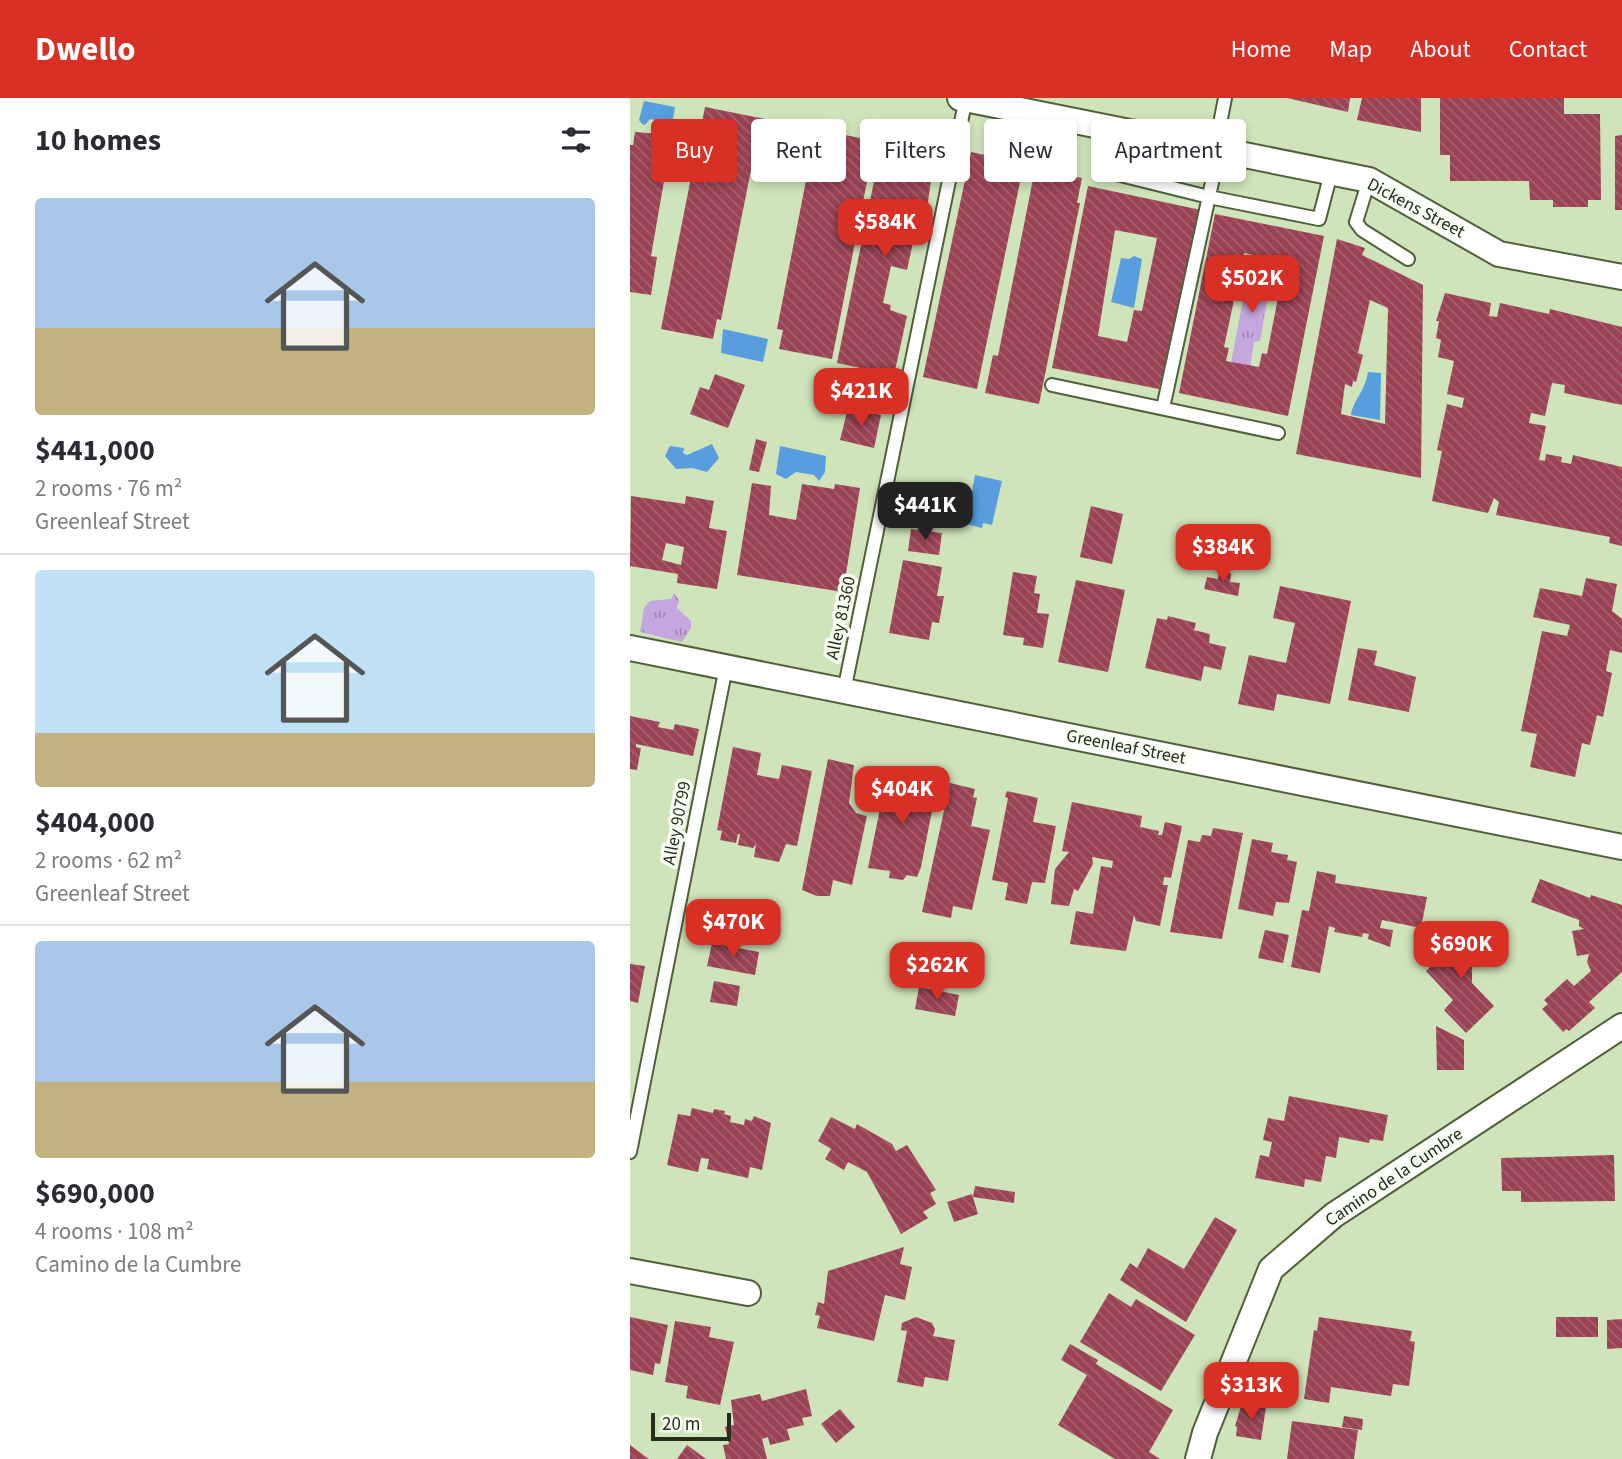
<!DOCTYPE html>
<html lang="en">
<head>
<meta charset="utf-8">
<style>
  :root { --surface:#fff; --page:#f7f7f7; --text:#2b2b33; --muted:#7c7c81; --line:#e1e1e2; --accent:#d93025 }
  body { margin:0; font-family:"Source Sans 3",sans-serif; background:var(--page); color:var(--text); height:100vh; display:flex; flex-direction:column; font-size:26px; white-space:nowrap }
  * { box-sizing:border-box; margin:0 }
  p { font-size:23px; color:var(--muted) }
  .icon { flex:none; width:38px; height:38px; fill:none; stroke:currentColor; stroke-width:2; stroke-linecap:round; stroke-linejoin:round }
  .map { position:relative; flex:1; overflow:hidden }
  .panel { display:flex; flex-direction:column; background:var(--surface); width:630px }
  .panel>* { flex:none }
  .top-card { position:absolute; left:21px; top:21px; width:665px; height:63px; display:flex; gap:14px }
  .scale { position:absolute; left:21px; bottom:18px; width:80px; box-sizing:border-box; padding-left:7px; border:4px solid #262d1d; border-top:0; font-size:19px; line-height:24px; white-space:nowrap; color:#262d1d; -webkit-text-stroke:5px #f8fff2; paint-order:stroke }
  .price { position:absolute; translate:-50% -60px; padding:0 16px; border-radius:14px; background:var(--accent); color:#fff; font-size:23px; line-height:46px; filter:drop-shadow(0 2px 4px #0008) }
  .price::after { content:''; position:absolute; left:50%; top:42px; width:21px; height:16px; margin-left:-10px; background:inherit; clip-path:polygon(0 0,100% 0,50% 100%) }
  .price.on { background:#222; color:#fff }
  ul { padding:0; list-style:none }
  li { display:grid; align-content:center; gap:14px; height:371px; padding:0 35px }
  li+li { border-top:2px solid var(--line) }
  li span { display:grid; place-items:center; height:217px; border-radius:7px; color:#555 }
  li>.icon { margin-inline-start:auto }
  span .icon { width:126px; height:126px; fill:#fffc; stroke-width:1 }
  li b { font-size:30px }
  h2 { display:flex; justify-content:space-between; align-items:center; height:84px; padding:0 35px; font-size:30px }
  .pill { padding:0 24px; border-radius:7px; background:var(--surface); box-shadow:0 4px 10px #0003; font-size:24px; line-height:63px }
  .pill.on { background:var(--accent); color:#fff }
  header { display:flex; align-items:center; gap:42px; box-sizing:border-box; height:98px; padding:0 35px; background:var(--accent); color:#fff }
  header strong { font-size:33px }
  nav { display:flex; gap:38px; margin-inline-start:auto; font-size:24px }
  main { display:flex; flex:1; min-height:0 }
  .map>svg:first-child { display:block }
</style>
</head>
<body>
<header>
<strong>Dwello</strong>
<nav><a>Home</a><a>Map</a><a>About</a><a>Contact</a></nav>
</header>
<main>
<section class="panel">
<h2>10 homes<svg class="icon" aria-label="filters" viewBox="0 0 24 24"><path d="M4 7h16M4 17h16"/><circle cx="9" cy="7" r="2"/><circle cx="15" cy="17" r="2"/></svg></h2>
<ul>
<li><span style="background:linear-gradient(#a9c7e8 60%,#c2b280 0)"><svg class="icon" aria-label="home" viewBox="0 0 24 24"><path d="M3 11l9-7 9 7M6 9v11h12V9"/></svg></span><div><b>$441,000</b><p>2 rooms · 76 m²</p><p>Greenleaf Street</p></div></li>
<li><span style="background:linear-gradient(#bfe0f5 75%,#c2b280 0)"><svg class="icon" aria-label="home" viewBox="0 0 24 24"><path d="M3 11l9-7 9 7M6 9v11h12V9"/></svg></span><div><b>$404,000</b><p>2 rooms · 62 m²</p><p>Greenleaf Street</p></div></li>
<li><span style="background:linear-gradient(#a9c7e8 65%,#c2b280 0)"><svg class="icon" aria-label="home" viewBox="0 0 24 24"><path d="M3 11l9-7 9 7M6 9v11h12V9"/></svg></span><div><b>$690,000</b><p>4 rooms · 108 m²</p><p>Camino de la Cumbre</p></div></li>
</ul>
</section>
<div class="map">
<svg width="992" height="1361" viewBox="0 0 992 1361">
  <defs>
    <pattern id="grass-tufts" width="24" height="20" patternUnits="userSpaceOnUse" patternTransform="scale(1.75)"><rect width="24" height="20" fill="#c5a7df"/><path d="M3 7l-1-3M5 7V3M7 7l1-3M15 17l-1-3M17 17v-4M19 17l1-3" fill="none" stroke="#a088b4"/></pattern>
    <pattern id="building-back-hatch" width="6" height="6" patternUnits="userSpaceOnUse" patternTransform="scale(1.75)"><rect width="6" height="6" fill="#9b4255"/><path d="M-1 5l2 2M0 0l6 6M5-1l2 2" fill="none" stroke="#a4626e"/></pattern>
  </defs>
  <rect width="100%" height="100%" fill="#cfe4ba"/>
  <!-- grass -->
  <path fill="url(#grass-tufts)" d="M620 165 643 170 630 243 624 244 620 269 601 265Z
    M44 495 49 502 47 510 61 523V530L52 544 10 534 14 510 20 503 41 501Z"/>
  <!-- water -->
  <path fill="#589dde" d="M14 3 45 9 42 26 20 21 15 27 12 26 9 22Z
    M504 158 512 161 504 210 481 204 491 160 499 161Z
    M93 231 138 241 133 264 91 255Z
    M738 274 751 275 750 322 721 317C723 302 735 294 738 274Z
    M82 346 89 360 77 374 62 370 46 371 35 358 40 348 54 350 53 355 57 357Z
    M150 348 196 358 195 374 189 383 184 377 166 374 156 381 146 376Z
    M345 377 372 383 362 427 353 425 352 430 336 426Z"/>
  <!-- building -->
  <path fill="url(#building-back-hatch)" fill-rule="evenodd" d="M657 0H720L718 14Z
    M732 0H791V34L727 22Z
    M810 0H934V16H970L971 102H958V109H923V102H900L899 83H820V57H810Z
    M75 9 245 43 202 261 149 251 153 232 147 231 181 57 126 47 91 222 87 221 83 241 31 231Z
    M5 34 42 37 21 158 27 159 21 197 0 194V47H3Z
    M992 37V112H985V38Z
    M251 49 309 59 307 70 303 69 295 124 288 122 277 172 261 168 253 205 261 207 260 212 277 218 264 277 207 265Z
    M341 54 394 65 347 291 293 279Z
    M405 71 452 80 447 105H450L409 306 355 295 363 257 368 258Z
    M458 88 571 112 529 291 422 270ZM485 132 527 140 512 213 504 212 497 244 468 238Z
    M585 116 694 138 658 318 549 295ZM614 155 655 164 637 256 632 255 629 269 596 263 599 250 594 249Z
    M707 141 735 150 732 157 793 187 791 380 666 356ZM740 202 758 210 755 326 711 316 715 286 722 289 723 283 726 284 733 257 728 255Z
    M815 195 861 205 859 218 867 219 870 205 919 216 920 211 992 229V307L934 295 935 287 922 285 915 318 901 315 899 325 916 328 909 362 915 363 916 356 932 359 931 364 941 366 943 357 992 369V448L979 445 980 439 866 417 869 404 864 400 858 415 802 403 812 353 807 352 817 306 832 310 834 300 817 296 824 263 808 259 811 242 806 240 809 223H806Z
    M85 276 115 287 98 330 60 316 70 289 79 292Z
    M218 310 251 317 244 350 210 342Z
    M126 341 137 344 129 374 119 372Z
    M122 385 141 388 139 417 166 422 172 386 204 391 205 386 230 390 213 494 107 477Z
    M1 398 55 406 56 398 84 403 79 430 97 433 87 491 47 485 48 476 0 468ZM36 445 54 449 51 467 32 462Z
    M461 408 493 416 482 466 450 459Z
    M281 431 312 435 309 457 278 453Z
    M273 462 312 469 307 498H314L309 525 302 524 299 542 259 535Z
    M589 473 601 475 600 484 610 485 608 498 574 491 577 479 588 481Z
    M383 474 407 478 404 495 410 496 407 515 419 516 413 550 393 547 394 540 373 537Z
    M956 480 987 486 982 513 992 521V555L980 552 976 573 982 575 973 619 967 617 960 647 952 645 945 679 900 669 907 636 891 633 912 533 937 538 940 527 903 519 910 490 952 498Z
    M446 482 495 492 478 574 428 564Z
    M650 488 721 503 700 606 647 596 644 613 608 606 619 557 656 565 665 525 643 520Z
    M538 518 566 525 564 532 580 536 579 545 596 549 591 572 574 568 571 583 515 570 527 520 537 522Z
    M728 550 747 553 744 567 786 579 779 614 718 602Z
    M0 618 30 624 28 629 43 632 45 626 69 631 63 658 6 646V649L11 650 7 672 0 671Z
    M103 649 131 655 127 677 149 681 152 667 182 673 167 748 156 746 149 764 124 759 126 746 123 750 108 747 110 736H108L106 745 90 742 92 733 87 732Z
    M198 661 224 667 219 705 226 715 237 718 222 787 203 782 200 798H187L172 792Z
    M258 671 283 676 281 687 289 688 290 684 307 687 291 769 287 779 277 777 273 782 259 780 260 773 238 770Z
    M320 685 345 691 343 699 347 700 341 728 360 732 342 812 323 808 321 820 292 814Z
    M377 693 408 700 403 724 426 728 415 785 402 784 397 806 375 802 378 785 362 782 378 700 375 699Z
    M442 704 512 718 510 729 529 733 528 737H532L535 724 552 728 541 780 534 779 533 787H538L530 828 506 823 504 817 496 853 440 846 446 813 463 816 471 768 482 770 483 763 462 759 463 766 448 793 444 791 439 808 421 806 425 771 439 754 432 753Z
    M583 730 613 735 592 841 540 834 558 742 570 744 572 737 581 738Z
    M622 741 643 745 641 754 658 757 657 762 667 764 659 805 646 804 643 818 608 811Z
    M687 773 706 777 705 785 797 799 791 830 752 822 750 830 763 832 760 849 738 841 739 836 733 835 732 839 704 834 705 830 699 828 690 875 661 869 672 812 679 813Z
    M910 781 960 800 961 797 992 807V874L959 904 965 910 939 933 936 931 933 934 912 911 918 906 914 902 937 881 944 888 961 873 957 864 959 856 947 858 942 833 954 831 949 828V822L901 804Z
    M834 829 854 850 842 862V885L864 908 836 935 814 912 823 902 796 873 825 845 821 841Z
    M635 832 659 837 653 865 628 860Z
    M82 845 129 854 125 877 77 868Z
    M0 866 15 868 8 905 0 903Z
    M84 883 110 888 107 908 80 904Z
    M289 889 329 897 325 918 285 911Z
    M806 928 834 942V972H807Z
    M659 998 758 1017 753 1043 740 1041 739 1045 709 1039 706 1060 696 1058 691 1084 675 1081 674 1089 625 1080 630 1057 639 1059 642 1044 633 1042 638 1020 654 1023Z
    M62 1010 83 1015 84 1011 95 1013 94 1016 101 1018 100 1024 114 1027 115 1021 122 1023 124 1018 141 1025 132 1072 120 1069 118 1080 77 1071 79 1061 71 1060 68 1074 37 1067 48 1016 60 1018Z
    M201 1019 225 1031 227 1026 262 1046 266 1053 277 1047 306 1092 300 1095 306 1106 293 1114 298 1120 271 1136 237 1074 218 1064 214 1072 195 1061 201 1051 188 1043Z
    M984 1057 985 1103 891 1104V1093H872L871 1060Z
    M345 1088 385 1094 384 1105 343 1099Z
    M342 1096 348 1116 324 1124 317 1104Z
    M585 1119 607 1132 556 1224 490 1182 500 1165 507 1170 518 1150 554 1171Z
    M274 1149 270 1166 282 1169 275 1202 255 1197 244 1243 187 1230 190 1218 185 1217 188 1204 194 1206 198 1173Z
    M479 1195 501 1209 506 1201 565 1237 531 1293 450 1244Z
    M0 1219 38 1227 30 1266 25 1265 23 1277 0 1272Z
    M286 1219 302 1225 305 1231 303 1238 325 1242 318 1283 295 1279 293 1289 267 1284 277 1233 271 1232 272 1225Z
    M689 1219 782 1233 780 1243 785 1244 779 1288 763 1286 761 1298 701 1289 699 1305 674 1301 684 1232 687 1233Z
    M926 1219H968V1239H926Z
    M992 1221V1250L977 1251V1222Z
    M45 1223 81 1229 79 1239 104 1244 90 1307 56 1300 58 1288 35 1284Z
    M440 1246 468 1262 466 1266 543 1312 519 1354 530 1361H485L428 1327 457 1277 431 1262Z
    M625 1272 653 1276 646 1304 611 1298 614 1286 623 1287Z
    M176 1291 182 1318 172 1320 174 1327 157 1331 160 1342 140 1347 138 1339 132 1341 137 1361H96L93 1347 99 1346 95 1329 104 1327 101 1302 130 1296 132 1303Z
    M612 1305 636 1309 631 1342 606 1338 607 1329 605 1328Z
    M210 1311 225 1329 206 1345 191 1326Z
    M714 1318 733 1321 732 1332 712 1329Z
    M662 1323 728 1332 724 1361H657Z
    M0 1347 19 1361H0Z
    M57 1347 76 1361H47Z"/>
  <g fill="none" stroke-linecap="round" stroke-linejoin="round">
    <!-- lane casing -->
    <g stroke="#4f603b" stroke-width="16">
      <path id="lane" d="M477 29 470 72 579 99 689 121 701 75
        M585 51 595 0
        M739 82 726 124 732 132 778 161
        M422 287 648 335
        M533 310 589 52
        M214 593 336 0
        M0 1054 96 569"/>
    </g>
    <!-- street casing -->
    <g stroke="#4f603b" stroke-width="28">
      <path id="street" d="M330 0 739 82 869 156 992 179
        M0 550 992 749
        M0 1173 118 1195
        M568 1361 575 1335 641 1171 704 1117 992 928"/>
    </g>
    <!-- lane -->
    <use href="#lane" stroke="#fff" stroke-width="12"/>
    <!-- street -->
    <use href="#street" stroke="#fff" stroke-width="24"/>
  </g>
  <g text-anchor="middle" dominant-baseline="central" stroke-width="7" stroke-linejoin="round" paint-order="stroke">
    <!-- street labels -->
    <g font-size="18" fill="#262d1d" stroke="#f8fff2">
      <text transform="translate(786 110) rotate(28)">Dickens Street</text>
      <text transform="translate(211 520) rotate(-78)">Alley 81360</text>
      <text transform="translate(496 649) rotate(11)">Greenleaf Street</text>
      <text transform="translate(47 725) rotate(-79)">Alley 90799</text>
      <text transform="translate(764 1079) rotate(-34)">Camino de la Cumbre</text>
    </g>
  </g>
</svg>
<div class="scale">20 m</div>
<b class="price" style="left:255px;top:161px">$584K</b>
<b class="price" style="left:622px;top:217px">$502K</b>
<b class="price" style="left:231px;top:330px">$421K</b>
<b class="price on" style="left:295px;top:444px">$441K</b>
<b class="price" style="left:593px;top:486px">$384K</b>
<b class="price" style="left:272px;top:728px">$404K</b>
<b class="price" style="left:103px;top:861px">$470K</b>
<b class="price" style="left:831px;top:883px">$690K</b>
<b class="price" style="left:307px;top:904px">$262K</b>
<b class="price" style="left:621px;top:1324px">$313K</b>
<div class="top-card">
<a class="pill on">Buy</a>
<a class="pill">Rent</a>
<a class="pill">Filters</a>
<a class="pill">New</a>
<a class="pill">Apartment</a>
</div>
</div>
</main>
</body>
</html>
